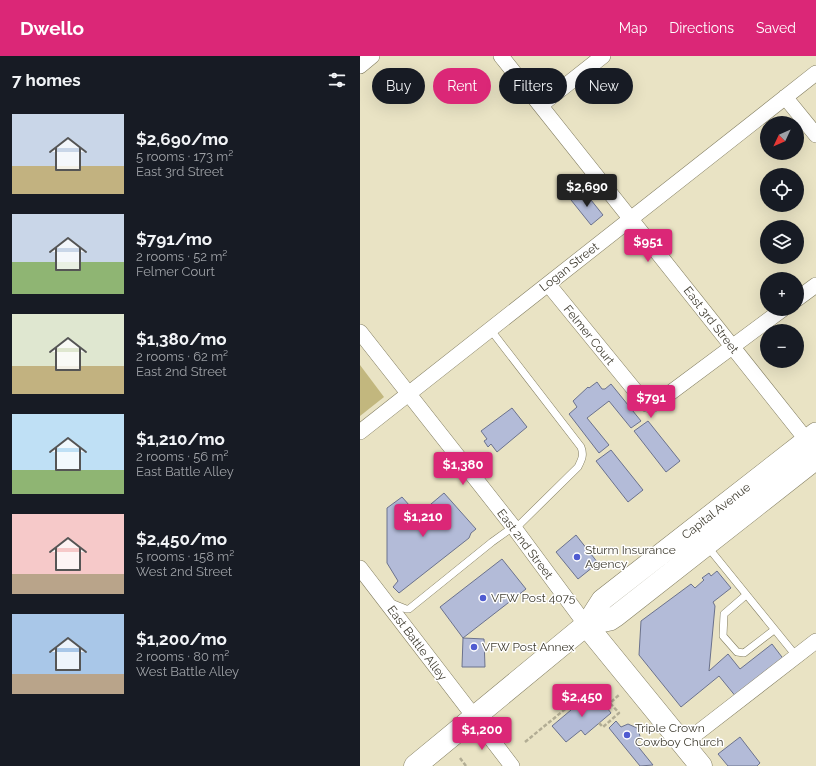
<!DOCTYPE html>
<html lang="en">
<head>
<meta charset="utf-8">
<style>
  :root { --surface:#171b24; --page:#20242c; --text:#f1f3f6; --muted:#9ea1a6; --accent:#db2777 }
  body { margin:0; font-family:Raleway,sans-serif; background:var(--page); color:var(--text); height:100vh; display:flex; flex-direction:column; font-size:15px; white-space:nowrap }
  * { box-sizing:border-box; margin:0 }
  p { font-size:13px; color:var(--muted) }
  .icon { flex:none; width:22px; height:22px; fill:none; stroke:currentColor; stroke-width:2; stroke-linecap:round; stroke-linejoin:round }
  .map { position:relative; flex:1; overflow:hidden }
  .panel { display:flex; flex-direction:column; background:var(--surface); width:360px }
  .panel>* { flex:none }
  .hud { position:absolute; left:12px; top:12px; width:380px; height:36px; display:flex; gap:8px }
  .needle { width:26px; rotate:226deg }
  .tools { position:absolute; left:400px; top:60px; display:grid; gap:8px }
  .tools a { display:grid; place-items:center; width:44px; height:44px; border-radius:50%; background:var(--surface); box-shadow:0 4px 16px #0002; font-size:20px }
  .price { position:absolute; translate:-50% -34px; padding:0 9px; border-radius:4px; background:var(--accent); color:#fff; font-size:13px; line-height:26px; filter:drop-shadow(0 1px 2px #0008) }
  .price::after { content:''; position:absolute; left:50%; top:24px; width:12px; height:9px; margin-left:-6px; background:inherit; clip-path:polygon(0 0,100% 0,50% 100%) }
  .price.on { background:#222; color:#fff }
  ul { padding:0; list-style:none }
  li { display:flex; align-items:center; gap:12px; height:100px; padding:0 12px }
  li span { display:grid; place-items:center; flex:none; width:112px; height:80px; border-radius:0px; color:#555 }
  li>.icon { margin-inline-start:auto }
  span .icon { width:48px; height:48px; fill:#fffc; stroke-width:1 }
  li b { font-size:17px }
  h2 { display:flex; justify-content:space-between; align-items:center; height:48px; padding:0 12px; font-size:17px }
  .tag { padding:0 14px; border-radius:18px; background:var(--surface); box-shadow:0 4px 16px #0002; font-size:14px; line-height:36px }
  .tag.on { background:var(--accent); color:#fff }
  header { display:flex; align-items:center; gap:24px; box-sizing:border-box; height:56px; padding:0 20px; background:var(--accent); color:#fff }
  header strong { font-size:19px }
  nav { display:flex; gap:22px; margin-inline-start:auto; font-size:14px }
  main { display:flex; flex:1; min-height:0 }
  .map>svg:first-child { display:block }
</style>
</head>
<body>
<header>
<strong>Dwello</strong>
<nav><a>Map</a><a>Directions</a><a>Saved</a></nav>
</header>
<main>
<section class="panel">
<h2>7 homes<svg class="icon" aria-label="filters" viewBox="0 0 24 24"><path d="M4 7h16M4 17h16"/><circle cx="9" cy="7" r="2"/><circle cx="15" cy="17" r="2"/></svg></h2>
<ul>
<li><span style="background:linear-gradient(#c9d6e8 65%,#c2b280 0)"><svg class="icon" aria-label="home" viewBox="0 0 24 24"><path d="M3 11l9-7 9 7M6 9v11h12V9"/></svg></span><div><b>$2,690/mo</b><p>5 rooms · 173 m²</p><p>East 3rd Street</p></div></li>
<li><span style="background:linear-gradient(#c9d6e8 60%,#8fb573 0)"><svg class="icon" aria-label="home" viewBox="0 0 24 24"><path d="M3 11l9-7 9 7M6 9v11h12V9"/></svg></span><div><b>$791/mo</b><p>2 rooms · 52 m²</p><p>Felmer Court</p></div></li>
<li><span style="background:linear-gradient(#dfe7d0 65%,#c2b280 0)"><svg class="icon" aria-label="home" viewBox="0 0 24 24"><path d="M3 11l9-7 9 7M6 9v11h12V9"/></svg></span><div><b>$1,380/mo</b><p>2 rooms · 62 m²</p><p>East 2nd Street</p></div></li>
<li><span style="background:linear-gradient(#bfe0f5 70%,#8fb573 0)"><svg class="icon" aria-label="home" viewBox="0 0 24 24"><path d="M3 11l9-7 9 7M6 9v11h12V9"/></svg></span><div><b>$1,210/mo</b><p>2 rooms · 56 m²</p><p>East Battle Alley</p></div></li>
<li><span style="background:linear-gradient(#f6c9c9 75%,#b9a48a 0)"><svg class="icon" aria-label="home" viewBox="0 0 24 24"><path d="M3 11l9-7 9 7M6 9v11h12V9"/></svg></span><div><b>$2,450/mo</b><p>5 rooms · 158 m²</p><p>West 2nd Street</p></div></li>
<li><span style="background:linear-gradient(#a9c7e8 75%,#b9a48a 0)"><svg class="icon" aria-label="home" viewBox="0 0 24 24"><path d="M3 11l9-7 9 7M6 9v11h12V9"/></svg></span><div><b>$1,200/mo</b><p>2 rooms · 80 m²</p><p>West Battle Alley</p></div></li>
</ul>
</section>
<div class="map">
<svg width="456" height="710" viewBox="0 0 456 710">
  <rect width="100%" height="100%" fill="#e9e3c4"/>
  <!-- green -->
  <path fill="#c2b77e" d="M0 309 24 341 0 360Z"/>
  <!-- building -->
  <path fill="#b3bbd8" stroke="#6b728d" d="M223 134 243 159 231 169 211 144Z
    M237 326 242 333H245L251 328 281 365 271 372 249 345 227 362 249 389 239 397 209 358 217 351 213 345 228 331 229 332Z
    M152 352 167 371 137 396 131 388 128 391 124 385 127 383 121 375Z
    M288 365 320 405 306 416 274 375Z
    M251 394 283 434 268 446 236 405Z
    M84 437 116 473 111 477 109 482 39 537 33 531 38 525 27 507V452L42 441 58 459Z
    M216 479 238 507 218 523 196 496Z
    M142 503 166 533 103 582 80 551Z
    M357 515 371 532 353 546 355 550 349 615 368 598 380 613 412 588 425 605 377 642 359 620 321 651 279 599 281 565 331 528 335 532 344 524 342 522 349 517 351 520Z
    M103 582 124 583 125 611H102Z
    M232 637 238 644 240 643 251 657 225 679 221 674 206 686 192 670 211 654 209 651 216 645 218 648Z
    M256 665 261 671 268 668 277 672 280 680 276 688 293 709 280 710 249 672Z
    M380 681 400 707 397 710H368L358 698Z"/>
  <g fill="none" stroke-linecap="round" stroke-linejoin="round">
    <!-- service casing -->
    <g stroke="#827d60" stroke-width="8">
      <path id="service" d="M130 273 221 391C224 399 222 403 218 411L155 473
        M347 490 437 601
        M386 539 364 558 363 580 377 596 384 597 414 574
        M31 547 46 553H49L132 486 153 471"/>
    </g>
    <!-- minor casing -->
    <g stroke="#827d60" stroke-width="16">
      <path id="minor" d="M141 0 453 392
        M0 10 12 0
        M425 41 456 79
        M181 49 243 0
        M188 228 286 348 291 349 298 346 423 253
        M437 243 456 229
        M0 276 155 473 226 569
        M0 376 456 17
        M0 512 152 710
        M323 688 456 585"/>
    </g>
    <!-- secondary casing -->
    <g stroke="#827d60" stroke-width="22">
      <path id="secondary" d="M226 569 242 544 456 377
        M226 569 250 564 256 560 456 403"/>
    </g>
    <!-- primary casing -->
    <g stroke="#827d60" stroke-width="23">
      <path id="primary" d="M55 710 226 569 341 710"/>
    </g>
    <!-- path -->
    <path stroke="#b2ad94" stroke-width="2.5" stroke-dasharray="4 2" stroke-linecap="butt" d="M239 667 243 671 259 657 250 647 259 639
      M165 686 231 632 248 648
      M100 702 106 710"/>
    <!-- service -->
    <use href="#service" stroke="#fff" stroke-width="7"/>
    <!-- minor -->
    <use href="#minor" stroke="#fff" stroke-width="15"/>
    <!-- secondary -->
    <use href="#secondary" stroke="#fff" stroke-width="21"/>
    <!-- primary -->
    <use href="#primary" stroke="#fff" stroke-width="22"/>
  </g>
  <!-- markers -->
  <g fill="#4f5bd1" stroke="#fff" stroke-width="1.5">
    <circle cx="217" cy="501" r="4"/>
    <circle cx="123" cy="542" r="4"/>
    <circle cx="114" cy="591" r="4"/>
    <circle cx="267" cy="679" r="4"/>
  </g>
  <g text-anchor="middle" dominant-baseline="central" stroke-width="3" stroke-linejoin="round" paint-order="stroke">
    <!-- street labels -->
    <g font-size="12" fill="#403d31" stroke="#fff">
      <text transform="translate(209 211) rotate(-38)">Logan Street</text>
      <text transform="translate(351 264) rotate(52)">East 3rd Street</text>
      <text transform="translate(229 279) rotate(51)">Felmer Court</text>
      <text transform="translate(356 455) rotate(-38)">Capital Avenue</text>
      <text transform="translate(165 488) rotate(53)">East 2nd Street</text>
      <text transform="translate(57 587) rotate(53)">East Battle Alley</text>
    </g>
    <!-- poi labels -->
    <g font-size="12" fill="#403d31" stroke="#fff" text-anchor="start">
      <text x="225" y="494">Sturm Insurance<tspan x="225" dy="14">Agency</tspan></text>
      <text x="131" y="542">VFW Post 4075</text>
      <text x="122" y="591">VFW Post Annex</text>
      <text x="275" y="672">Triple Crown<tspan x="275" dy="14">Cowboy Church</tspan></text>
    </g>
  </g>
</svg>
<div class="tools">
<a><svg class="needle" viewBox="-14 -14 28 28"><path d="M0-13l5 13h-10z" fill="#e53935"/><path d="M0 13l5-13h-10z" fill="#9ea1a6"/></svg></a>
<a><svg class="icon" aria-label="locate" viewBox="0 0 24 24"><circle cx="12" cy="12" r="6"/><path d="M12 2v4M12 18v4M2 12h4M18 12h4"/></svg></a>
<a><svg class="icon" aria-label="layers" viewBox="0 0 24 24"><path d="M12 4l9 5-9 5-9-5zM3 14l9 5 9-5"/></svg></a>
<a>+</a>
<a>−</a>
</div>
<b class="price on" style="left:227px;top:152px">$2,690</b>
<b class="price" style="left:288px;top:207px">$951</b>
<b class="price" style="left:291px;top:363px">$791</b>
<b class="price" style="left:103px;top:430px">$1,380</b>
<b class="price" style="left:63px;top:482px">$1,210</b>
<b class="price" style="left:222px;top:662px">$2,450</b>
<b class="price" style="left:122px;top:695px">$1,200</b>
<div class="hud">
<a class="tag">Buy</a>
<a class="tag on">Rent</a>
<a class="tag">Filters</a>
<a class="tag">New</a>
</div>
</div>
</main>
</body>
</html>
